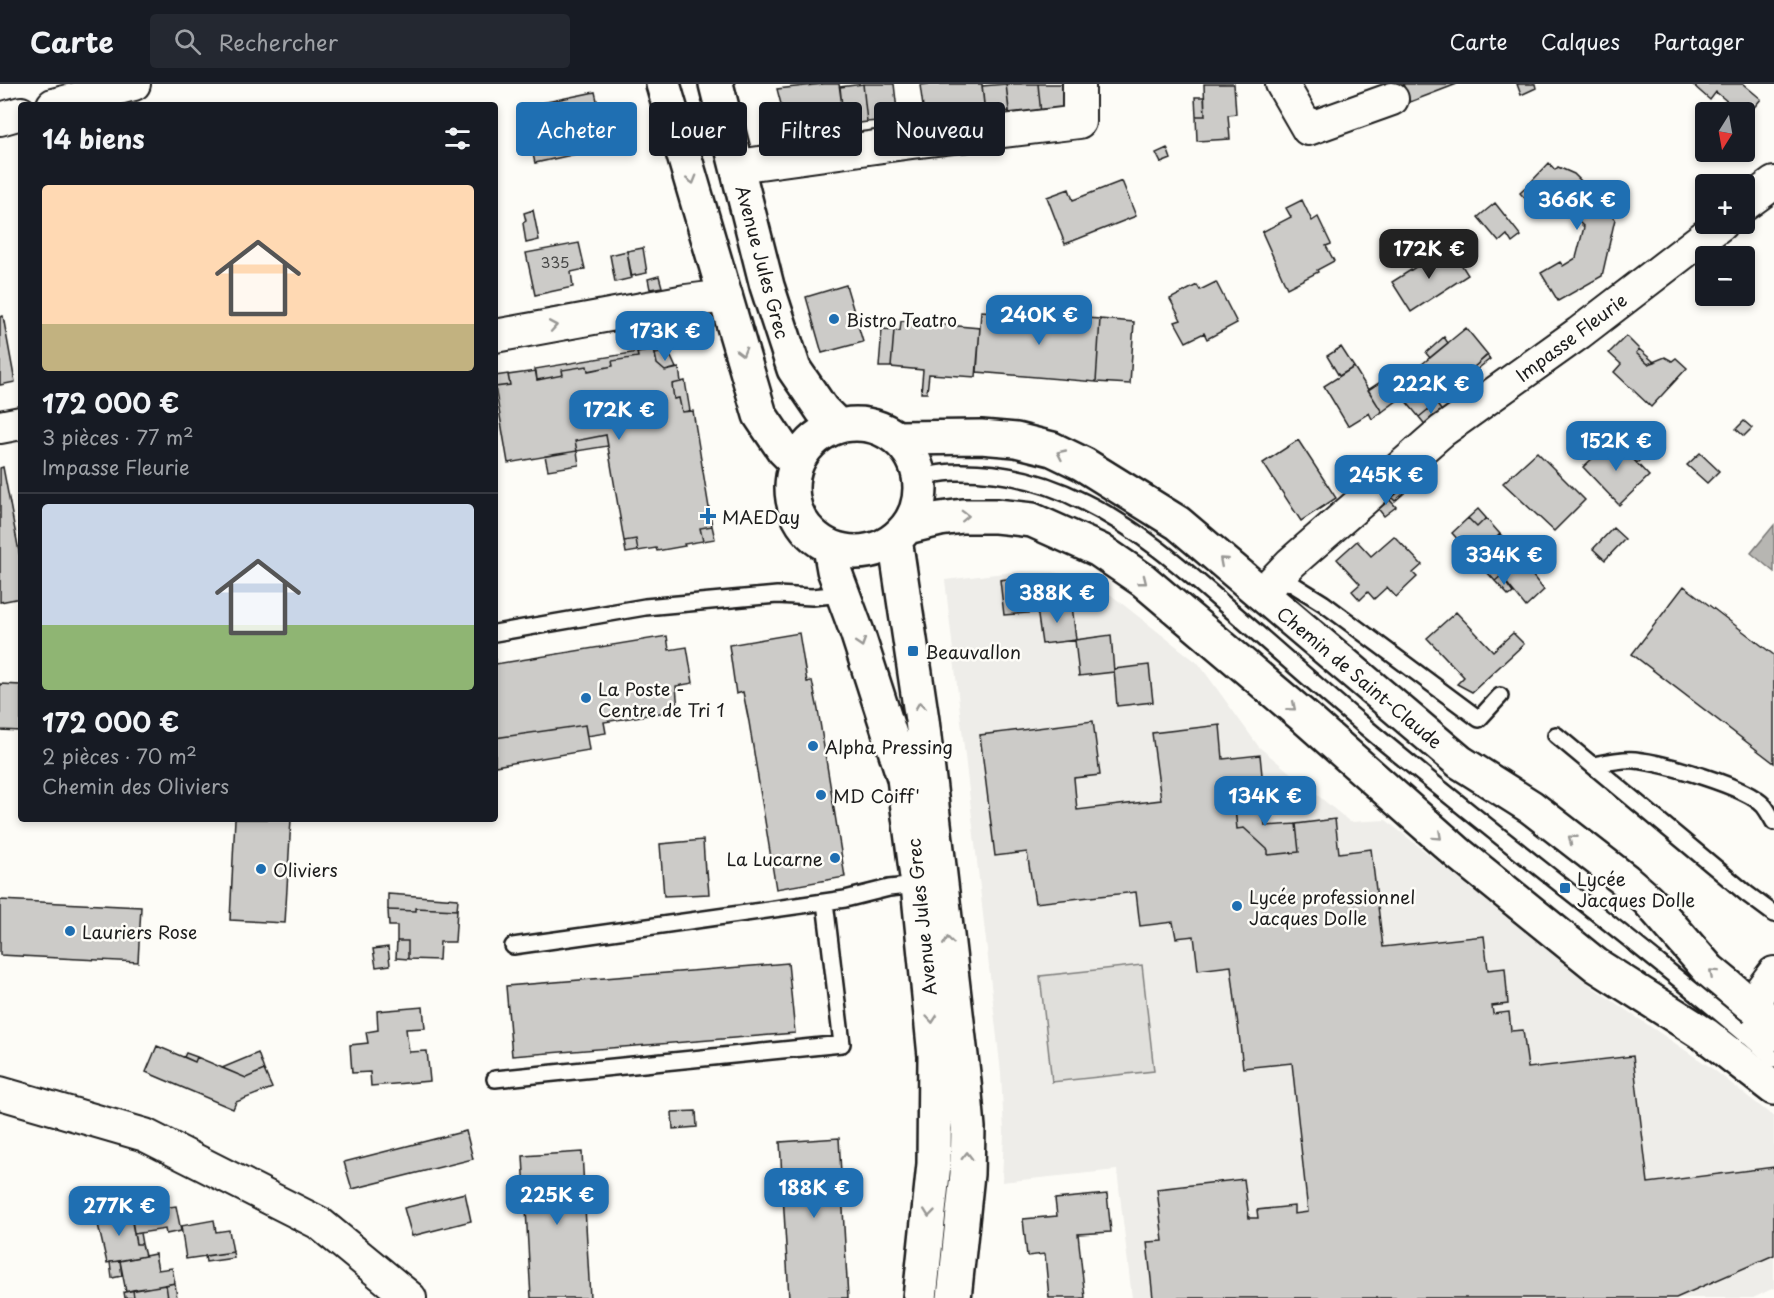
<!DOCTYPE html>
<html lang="fr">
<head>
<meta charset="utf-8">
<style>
  :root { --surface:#171b24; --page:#242831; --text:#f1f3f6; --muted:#9ea1a6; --line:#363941; --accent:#1f6fb2 }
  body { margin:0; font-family:"Playpen Sans",sans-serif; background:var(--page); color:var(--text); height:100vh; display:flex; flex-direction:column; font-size:22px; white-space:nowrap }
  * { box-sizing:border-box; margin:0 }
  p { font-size:20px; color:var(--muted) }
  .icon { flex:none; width:33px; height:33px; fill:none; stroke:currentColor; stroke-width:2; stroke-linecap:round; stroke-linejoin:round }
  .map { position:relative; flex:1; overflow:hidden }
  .side { position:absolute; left:18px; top:18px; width:480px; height:720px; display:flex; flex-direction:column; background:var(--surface); border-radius:6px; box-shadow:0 3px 9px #0003 }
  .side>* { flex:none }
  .guide { position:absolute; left:516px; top:18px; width:570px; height:54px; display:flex; gap:12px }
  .needle { width:39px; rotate:191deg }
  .buttons { position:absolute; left:1695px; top:18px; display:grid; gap:12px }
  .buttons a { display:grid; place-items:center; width:60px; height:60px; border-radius:6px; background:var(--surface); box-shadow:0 3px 9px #0003; font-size:30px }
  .price { position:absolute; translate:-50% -51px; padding:0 14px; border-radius:12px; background:var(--accent); color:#fff; font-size:20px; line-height:39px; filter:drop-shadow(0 2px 3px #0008) }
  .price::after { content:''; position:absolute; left:50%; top:36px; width:18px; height:14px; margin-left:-9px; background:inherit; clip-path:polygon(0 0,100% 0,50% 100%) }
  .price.active { background:#222; color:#fff }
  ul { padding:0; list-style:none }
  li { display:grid; align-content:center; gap:12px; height:318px; padding:0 24px }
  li+li { border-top:2px solid var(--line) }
  li span { display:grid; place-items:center; height:186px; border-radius:6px; color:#555 }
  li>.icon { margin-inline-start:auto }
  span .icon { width:108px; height:108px; fill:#fffc; stroke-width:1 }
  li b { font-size:26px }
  h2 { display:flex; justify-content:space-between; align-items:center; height:72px; padding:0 24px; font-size:26px }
  .tag { padding:0 21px; border-radius:6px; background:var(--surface); box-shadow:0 3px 9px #0003; font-size:21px; line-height:54px }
  .tag.active { background:var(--accent); color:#fff }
  header { display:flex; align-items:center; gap:36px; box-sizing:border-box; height:84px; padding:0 30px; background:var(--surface); border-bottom:2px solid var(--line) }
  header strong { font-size:28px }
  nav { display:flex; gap:33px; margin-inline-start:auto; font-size:21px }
  .search { width:420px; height:54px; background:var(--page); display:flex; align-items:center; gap:15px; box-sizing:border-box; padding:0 21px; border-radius:6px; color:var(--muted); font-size:22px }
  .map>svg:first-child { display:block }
</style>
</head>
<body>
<header>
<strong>Carte</strong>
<div class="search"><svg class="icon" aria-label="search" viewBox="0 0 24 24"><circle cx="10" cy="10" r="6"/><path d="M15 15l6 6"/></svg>Rechercher</div>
<nav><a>Carte</a><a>Calques</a><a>Partager</a></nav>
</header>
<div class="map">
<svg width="1774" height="1214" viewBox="0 0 1774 1214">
  <rect width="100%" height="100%" fill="#fdfcf7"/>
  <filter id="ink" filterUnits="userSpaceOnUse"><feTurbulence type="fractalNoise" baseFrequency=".0167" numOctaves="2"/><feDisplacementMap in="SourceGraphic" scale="12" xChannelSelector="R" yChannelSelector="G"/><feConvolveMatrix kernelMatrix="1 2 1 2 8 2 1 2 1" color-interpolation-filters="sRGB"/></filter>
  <g filter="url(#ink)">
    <!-- built -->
    <path fill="#eeede9" d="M1021 487 1054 488 1097 500 1199 580 1259 663 1350 738 1386 736 1595 905 1713 985 1774 1033V1204L1753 1214H1132L1117 1086 1002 1098 1004 1048 1001 989 945 496Z"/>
    <!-- green -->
    <path fill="#e0dfdb" stroke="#7e7e7c" stroke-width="1.5" d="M1142 881 1154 987 1052 998 1040 892Z"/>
    <!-- water -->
    <path fill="#b7b6b2" stroke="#797876" stroke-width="1.5" d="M1774 441V488L1751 469Z"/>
    <!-- building -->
    <path fill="#cccbc8" stroke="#1c1c1c" stroke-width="1.5" d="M824 0H839L847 58 793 66 777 5Z
      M863 0 867 38 844 41 840 3Z
      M863 0H894L898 35 867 38Z
      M930 0H982L985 30 925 37 920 1Z
      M1006 0H1038L1041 30 1010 34Z
      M1006 0 1009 27 985 30 982 2Z
      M1038 0H1062L1065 27 1041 30Z
      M1204 0H1234L1236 30 1228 31 1230 55 1197 57 1196 32H1205Z
      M1403 0H1457L1410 18Z
      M1517 0H1535L1536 4 1521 11Z
      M1692 0H1743L1761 15 1751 27 1740 19 1735 24 1716 8 1710 16Z
      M595 8 608 63 535 79 522 23Z
      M1195 13H1204L1205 32H1196Z
      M1167 64 1171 75 1161 79 1156 69Z
      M1549 79 1555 86 1558 83 1574 90 1606 122 1604 124 1615 135 1602 192 1558 217 1541 189 1560 178 1563 182 1576 174 1584 143 1569 128 1560 125 1553 118V114L1549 113 1532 97Z
      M1122 97 1136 132 1065 160 1047 113 1069 105 1073 116Z
      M1533 97 1549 113 1536 126 1520 109Z
      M1596 98 1612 115 1606 122 1589 105Z
      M1302 116 1312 137 1318 133 1331 160 1326 162 1334 177 1317 186 1318 188 1287 204 1262 148 1291 133 1286 124Z
      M1495 119 1521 152 1512 159 1507 151 1499 158 1478 133Z
      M533 126 539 156 526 159 523 139 526 137 524 129Z
      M579 159 585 185 571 188 573 203 535 211 526 169Z
      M643 164 647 189 631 192 627 167Z
      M627 167 632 194 615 198 610 171Z
      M1441 167 1448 177 1456 172 1468 191 1411 228 1392 198Z
      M659 192 662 203 650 205 648 195Z
      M1216 198 1237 239 1207 255 1204 249 1186 258 1175 238 1181 236 1170 215 1197 201 1200 206Z
      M846 201 863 258 822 269 806 213Z
      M981 227 1100 235 1096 298 977 288Z
      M3 232 15 298 0 301V233Z
      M1100 235 1134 238 1130 300 1096 298Z
      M901 237 980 244 976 293 929 290 927 309H921L923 286 891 283 894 246 900 247Z
      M1466 244 1488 271 1473 284 1475 287 1419 333 1394 303Z
      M882 245 894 246 891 283H879Z
      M1626 252 1639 265 1636 269 1648 280 1665 273 1672 277 1676 274 1687 284 1651 323 1614 288 1621 280 1609 269Z
      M1444 253 1448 259 1430 274 1426 269Z
      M1341 263 1354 283 1339 292 1327 272Z
      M1639 265 1654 278 1648 280 1636 269Z
      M654 266 657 280 665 287 679 284 681 298 672 300 674 315 679 314 682 328 693 327 712 442 700 444 703 457 684 460 685 462 657 467 656 464 638 467 636 455 624 457 606 351 575 357 577 367 508 379 495 303 510 301 508 291 536 287 537 296 563 291 562 286 587 282 588 287 613 282 612 277 638 273 637 269Z
      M637 268 638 273 612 277 613 282 588 287 587 282 562 286 563 291 537 296 535 285Z
      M660 269 671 273 676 284 665 287 657 280 655 270Z
      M1487 271 1490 275 1475 287 1473 284Z
      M1354 283 1382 328 1372 335 1369 329 1348 342 1324 302Z
      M508 290 510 301 495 303V292Z
      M1385 295 1398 316 1382 328 1368 306Z
      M685 297 690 327 682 328 679 314 674 315 672 300Z
      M1436 319 1443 329 1427 343 1419 333Z
      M1744 337 1752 344 1744 352 1736 345Z
      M606 351 608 362 577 367 575 357Z
      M1638 354 1650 366 1637 379 1625 366Z
      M1614 355 1649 392 1619 421 1583 383Z
      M1298 356 1336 414 1301 437 1263 379Z
      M577 367 579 381 548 386 545 372Z
      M1537 368 1585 416 1554 447 1503 399Z
      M1700 369 1719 387 1707 399 1687 381Z
      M3 383 21 478V514L0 518V384Z
      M1404 398 1410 404 1395 417 1389 411Z
      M1386 412 1396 423 1384 432 1376 422Z
      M1478 425 1486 434 1477 443 1468 434Z
      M1468 434 1477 443 1486 434 1500 450 1491 459 1499 468 1509 459 1531 484 1528 486 1544 506 1526 523 1501 492 1495 497 1452 449Z
      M712 442 715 455 703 457 700 444Z
      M1613 444 1625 455 1605 476 1593 465Z
      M1500 450 1509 459 1499 468 1491 459Z
      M1394 452 1422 481 1413 489 1417 493 1396 513 1387 503 1374 515 1368 508 1360 516 1352 507 1360 500 1337 475 1357 457 1371 472Z
      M636 455 638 467 626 469 624 457Z
      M1035 491 1039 524 1037 525 1038 528 1004 531 1000 496Z
      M1501 492 1513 509 1509 512 1495 497Z
      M1684 502 1774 571V679L1632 570Z
      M1072 521 1076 556 1042 560 1037 525Z
      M1456 528 1493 567 1513 549 1524 560 1472 608 1457 600 1464 593 1427 554Z
      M799 549 807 598 812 597 818 626 845 793 776 805 749 638 743 608 736 610 729 561Z
      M1111 551 1114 588 1079 592 1075 556Z
      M667 552 669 566 687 563 693 599 676 602 678 626 604 638 606 649 587 652 585 641 495 654V575L496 580Z
      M1149 581 1153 618 1117 622 1114 585Z
      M0 600 21 601V647L0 646Z
      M1093 637 1100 691 1074 694 1077 726 1161 716 1152 649 1220 641 1223 675 1260 671 1264 711 1234 714 1237 745 1244 744 1268 766V771L1299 768 1296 740 1335 735 1339 769 1371 765 1383 863 1484 852 1488 886 1505 884 1508 920 1492 922 1493 930 1509 928 1511 947 1523 946 1528 984 1633 972 1648 1099 1774 1083V1171L1676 1214H1153L1147 1158 1163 1157 1157 1105 1244 1095 1249 1134H1258L1257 1126 1294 1122V1130L1308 1128 1292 979 1243 984 1231 882 1198 886 1194 852 1176 854 1173 838 1140 842 1136 808 1035 819 1027 768 995 772 980 651Z
      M585 641 589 666 495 682V654Z
      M1262 711 1265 742 1296 740 1299 768 1268 771V766L1244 744 1237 745 1234 714Z
      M235 735H291L285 839 230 836Z
      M703 756 705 788 707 787 709 810 664 812 660 760Z
      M388 810 458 815 457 826 416 824V827L388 826Z
      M0 816 141 823 138 878 0 871Z
      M416 824 457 826 455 858H440L439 876 408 875V857H397V842H389L388 826 416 827Z
      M397 857H408V875L396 874Z
      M388 863 390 881 376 883 373 865Z
      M788 879 795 949 512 972 506 902Z
      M423 923 425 944 406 945 409 968 427 967 430 997 371 1002 370 988 352 989 350 961 368 959 366 948 378 946 377 927Z
      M157 962 195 978 197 973 246 994 264 986 272 1004 236 1018 233 1025 146 988Z
      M186 969 197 973 195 978 184 973Z
      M258 969 264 986 246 994 222 984Z
      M696 1027 697 1043 673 1045 672 1028Z
      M466 1047 473 1075 352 1105 344 1078Z
      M839 1054 848 1214H789L780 1058Z
      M582 1068 590 1214H531L523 1072Z
      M159 1109 162 1124 176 1122 181 1147 166 1150 165 1145 134 1150 128 1115Z
      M465 1109 471 1137 412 1152 404 1124Z
      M1107 1110 1111 1148 1078 1150 1085 1214H1049L1045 1170 1027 1172 1023 1135 1057 1132 1055 1115Z
      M130 1125 136 1160H142L145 1172 107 1179 96 1132Z
      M214 1136 216 1148 229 1146 233 1168 186 1175 181 1142Z
      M140 1149 142 1160H136L134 1150Z
      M233 1168 234 1174 206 1178 205 1172Z
      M155 1170 158 1186 172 1184 175 1199 126 1208 120 1177Z
      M120 1177 122 1192 112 1194 110 1178Z
      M175 1199 177 1214H168L166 1201Z
      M166 1201 168 1214H134L133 1206Z
      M133 1206 134 1214H125L124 1208Z"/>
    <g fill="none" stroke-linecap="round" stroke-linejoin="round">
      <!-- service casing -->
      <g stroke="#1c1c1c" stroke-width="20">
        <path id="service" d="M919 393C932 391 944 388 956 388 1001 387 1045 398 1084 418 1137 444 1182 483 1225 521 1271 561 1316 601 1362 640 1497 754 1640 859 1774 975
          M1278 491 1323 519 1479 635 1500 612
          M495 549 645 523 777 511 812 513 843 510
          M1556 651 1747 810 1774 830
          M1594 681C1608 678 1621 675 1635 676 1663 679 1746 702 1764 722 1768 727 1771 733 1774 738
          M513 862 845 815 889 804 918 801
          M1749 944 1774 959
          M495 995 842 960 825 818"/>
      </g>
      <!-- minor casing -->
      <g stroke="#1c1c1c" stroke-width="36">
        <path id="minor" d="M1282 0 1308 45 1392 15
          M53 21 134 0
          M0 35 21 29
          M737 82 912 58 1079 38V0
          M1744 121 1774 99
          M495 252 686 217 726 212
          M0 343 21 339
          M1261 510 1291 479 1442 347 1579 249 1721 140
          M1750 921 1774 889
          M0 1009 145 1051 319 1139 410 1214"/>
      </g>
      <!-- tertiary casing -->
      <g stroke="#1c1c1c" stroke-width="38">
        <path id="tertiary" d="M663 0 760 331 783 365 796 378
          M716 0 767 202 794 285 822 326 838 342
          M792 404a64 64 0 1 1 128 0a64 64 0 1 1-128 0Z
          M897 354 981 353 1016 356 1052 365 1083 380 1178 439 1460 678 1531 723 1625 796 1648 816 1709 886 1774 940
          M907 443 940 435 963 432H996L1032 436 1099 466 1143 496 1301 630 1459 770 1596 881 1707 952 1774 1004
          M895 455 922 636 964 998 968 1044 967 1090 954 1214
          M830 463 834 486 857 548 904 694 918 801 935 972 934 1080 920 1214"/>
      </g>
      <!-- service -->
      <use href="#service" stroke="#fdfcf7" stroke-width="15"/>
      <!-- minor -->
      <use href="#minor" stroke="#fdfcf7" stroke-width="32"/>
      <!-- tertiary -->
      <use href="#tertiary" stroke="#fdfcf7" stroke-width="33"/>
    </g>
    <!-- one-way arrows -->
    <defs><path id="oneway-chevron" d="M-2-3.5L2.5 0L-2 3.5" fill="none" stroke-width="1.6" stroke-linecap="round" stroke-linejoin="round" transform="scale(1.5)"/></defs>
    <g stroke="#989794">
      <use href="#oneway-chevron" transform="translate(692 96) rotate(74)"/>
      <use href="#oneway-chevron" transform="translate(553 242) rotate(-10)"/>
      <use href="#oneway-chevron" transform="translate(742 268) rotate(74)"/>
      <use href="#oneway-chevron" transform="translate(1061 370) rotate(-155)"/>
      <use href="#oneway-chevron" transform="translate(965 432) rotate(-2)"/>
      <use href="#oneway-chevron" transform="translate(1223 477) rotate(-139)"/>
      <use href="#oneway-chevron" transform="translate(1143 497) rotate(38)"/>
      <use href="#oneway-chevron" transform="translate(861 559) rotate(72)"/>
      <use href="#oneway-chevron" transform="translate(920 622) rotate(-98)"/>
      <use href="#oneway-chevron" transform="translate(1292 623) rotate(40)"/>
      <use href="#oneway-chevron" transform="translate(1438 752) rotate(42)"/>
      <use href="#oneway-chevron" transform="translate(1572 755) rotate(-142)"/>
      <use href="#oneway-chevron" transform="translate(948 857) rotate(-97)"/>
      <use href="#oneway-chevron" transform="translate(1713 889) rotate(-138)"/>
      <use href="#oneway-chevron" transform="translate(932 935) rotate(85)"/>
      <use href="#oneway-chevron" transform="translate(967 1072) rotate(-89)"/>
      <use href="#oneway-chevron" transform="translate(929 1129) rotate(96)"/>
    </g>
  </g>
  <!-- markers -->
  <g fill="#1f6fb2" stroke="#fdfcf7" stroke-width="2">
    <circle cx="834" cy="235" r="6"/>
    <path d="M705 423h6v6h6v6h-6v6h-6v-6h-6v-6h6z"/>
    <rect x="907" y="561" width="12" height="12" rx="3"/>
    <circle cx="586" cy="614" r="6"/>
    <circle cx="813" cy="662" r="6"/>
    <circle cx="821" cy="711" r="6"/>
    <circle cx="835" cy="774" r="6"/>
    <circle cx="261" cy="785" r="6"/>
    <rect x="1559" y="798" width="12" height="12" rx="3"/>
    <circle cx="1237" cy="822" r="6"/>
    <circle cx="70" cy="847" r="6"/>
  </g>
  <g text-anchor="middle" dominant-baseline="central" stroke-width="5" stroke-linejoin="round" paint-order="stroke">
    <!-- number labels -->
    <g font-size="15" fill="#484847">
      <text x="555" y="177">335</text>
    </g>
    <!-- street labels -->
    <g font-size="18" fill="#1c1c1c" stroke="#fdfcf7">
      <text transform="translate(763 178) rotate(75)">Avenue Jules Grec</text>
      <text transform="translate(1571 253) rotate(-37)">Impasse Fleurie</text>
      <text transform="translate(1360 593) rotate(40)">Chemin de Saint-Claude</text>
      <text transform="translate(921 833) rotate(-96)">Avenue Jules Grec</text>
    </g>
    <!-- poi labels -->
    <g font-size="18" fill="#1c1c1c" stroke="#fdfcf7" text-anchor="start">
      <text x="846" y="235">Bistro Teatro</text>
      <text x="722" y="432">MAEDay</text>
      <text x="925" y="567">Beauvallon</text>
      <text x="598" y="604">La Poste -<tspan x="598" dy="21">Centre de Tri 1</tspan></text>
      <text x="825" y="662">Alpha Pressing</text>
      <text x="833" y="711">MD Coiff'</text>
      <text x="823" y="774" text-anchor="end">La Lucarne</text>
      <text x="273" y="785">Oliviers</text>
      <text x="1577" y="794">Lycée<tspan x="1577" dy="21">Jacques Dolle</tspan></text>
      <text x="1249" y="812">Lycée professionnel<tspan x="1249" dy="21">Jacques Dolle</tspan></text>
      <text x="82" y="847">Lauriers Rose</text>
    </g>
  </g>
</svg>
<div class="buttons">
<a><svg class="needle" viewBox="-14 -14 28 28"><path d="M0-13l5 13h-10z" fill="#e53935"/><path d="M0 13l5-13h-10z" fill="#9ea1a6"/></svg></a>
<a>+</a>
<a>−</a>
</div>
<b class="price" style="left:1577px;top:147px">366K €</b>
<b class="price active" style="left:1429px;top:196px">172K €</b>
<b class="price" style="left:1039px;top:262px">240K €</b>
<b class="price" style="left:665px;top:278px">173K €</b>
<b class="price" style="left:1431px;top:331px">222K €</b>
<b class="price" style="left:619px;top:357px">172K €</b>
<b class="price" style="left:1616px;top:388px">152K €</b>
<b class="price" style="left:1386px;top:422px">245K €</b>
<b class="price" style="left:1504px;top:502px">334K €</b>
<b class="price" style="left:1057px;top:540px">388K €</b>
<b class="price" style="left:1265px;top:743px">134K €</b>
<b class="price" style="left:814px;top:1135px">188K €</b>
<b class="price" style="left:557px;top:1142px">225K €</b>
<b class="price" style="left:119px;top:1153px">277K €</b>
<div class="guide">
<a class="tag active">Acheter</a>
<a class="tag">Louer</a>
<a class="tag">Filtres</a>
<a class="tag">Nouveau</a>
</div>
<section class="side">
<h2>14 biens<svg class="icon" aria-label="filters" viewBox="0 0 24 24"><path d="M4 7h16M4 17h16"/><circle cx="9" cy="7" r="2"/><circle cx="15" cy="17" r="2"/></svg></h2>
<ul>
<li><span style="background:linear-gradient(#ffd9b3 75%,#c2b280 0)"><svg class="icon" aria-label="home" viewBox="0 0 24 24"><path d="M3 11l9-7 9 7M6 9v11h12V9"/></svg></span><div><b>172 000 €</b><p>3 pièces · 77 m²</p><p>Impasse Fleurie</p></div></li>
<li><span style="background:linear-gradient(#c9d6e8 65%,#8fb573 0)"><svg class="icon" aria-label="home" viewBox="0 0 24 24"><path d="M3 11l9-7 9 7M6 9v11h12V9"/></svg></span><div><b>172 000 €</b><p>2 pièces · 70 m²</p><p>Chemin des Oliviers</p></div></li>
</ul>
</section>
</div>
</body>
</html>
